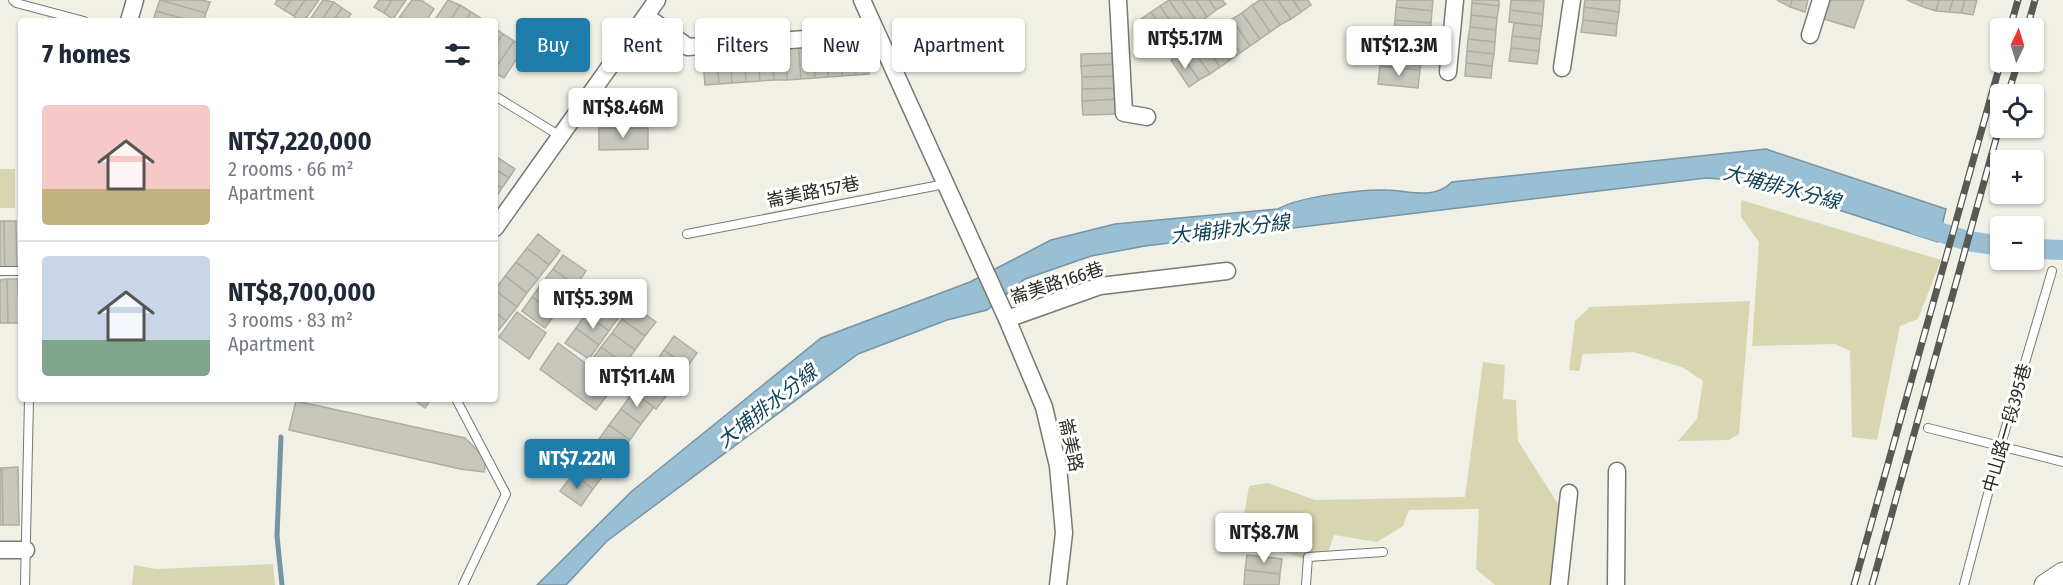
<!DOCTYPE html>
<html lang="en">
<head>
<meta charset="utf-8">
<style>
  :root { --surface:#fff; --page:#f6f6f7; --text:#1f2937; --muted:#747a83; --line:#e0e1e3; --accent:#1d7ca9 }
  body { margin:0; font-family:"Fira Sans Condensed","Noto Sans TC",sans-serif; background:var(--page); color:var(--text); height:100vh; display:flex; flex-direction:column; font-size:22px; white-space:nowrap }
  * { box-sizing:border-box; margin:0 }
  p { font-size:20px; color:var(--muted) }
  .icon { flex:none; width:33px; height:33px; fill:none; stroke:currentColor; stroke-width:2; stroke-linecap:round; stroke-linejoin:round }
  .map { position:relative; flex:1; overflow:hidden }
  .side { position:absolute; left:18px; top:18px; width:480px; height:384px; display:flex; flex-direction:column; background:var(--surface); border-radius:6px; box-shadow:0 2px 4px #0004 }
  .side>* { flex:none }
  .banner { position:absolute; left:516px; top:18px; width:570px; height:54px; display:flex; gap:12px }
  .needle { width:39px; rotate:4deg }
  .buttons { position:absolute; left:1990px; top:18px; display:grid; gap:12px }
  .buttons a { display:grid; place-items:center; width:54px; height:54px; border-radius:6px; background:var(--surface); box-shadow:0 2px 4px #0004; font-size:30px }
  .price { position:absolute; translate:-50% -51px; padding:0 14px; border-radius:6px; background:#fff; color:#222; font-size:20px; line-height:39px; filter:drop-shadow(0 2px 3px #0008) }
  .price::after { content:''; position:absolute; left:50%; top:36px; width:18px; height:14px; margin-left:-9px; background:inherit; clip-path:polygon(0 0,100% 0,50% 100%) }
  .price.current { background:var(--accent); color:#fff }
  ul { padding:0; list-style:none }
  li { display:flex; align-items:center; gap:18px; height:150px; padding:0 24px }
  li+li { border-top:2px solid var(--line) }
  li span { display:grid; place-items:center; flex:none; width:168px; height:120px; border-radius:6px; color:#555 }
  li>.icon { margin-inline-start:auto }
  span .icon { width:72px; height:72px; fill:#fffc; stroke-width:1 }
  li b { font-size:26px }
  h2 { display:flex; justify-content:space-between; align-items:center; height:72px; padding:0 24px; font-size:26px }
  .tag { padding:0 21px; border-radius:6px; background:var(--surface); box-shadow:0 2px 4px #0004; font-size:21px; line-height:54px }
  .tag.current { background:var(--accent); color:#fff }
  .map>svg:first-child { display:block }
</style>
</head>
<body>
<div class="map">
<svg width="2063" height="585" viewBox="0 0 2063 585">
  <rect width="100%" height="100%" fill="#f0f0e6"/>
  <!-- green -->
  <path fill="#d8d6b0" d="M0 169H15V208H0Z
    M1741 200 1941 260 1918 319 1900 326 1877 440 1852 437 1850 351 1835 344 1752 346 1759 242 1741 217Z
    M1750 301 1739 434 1729 440 1678 441 1697 419 1703 381 1684 368 1634 352 1583 354 1579 371 1569 370 1575 321 1590 307Z
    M1483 362 1505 365 1503 399 1516 400 1518 441 1565 515 1561 585H1495L1476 569 1479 509 1409 510 1403 526 1377 542 1334 535 1327 556 1306 559 1240 539 1249 486 1268 483 1315 500 1465 497Z
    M273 564 275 585H132L134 565 156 569Z"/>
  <!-- water -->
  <path fill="#99bfd5" stroke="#7893a1" stroke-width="1.5" d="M1766 149 1946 209 1938 242 1749 181 1706 178 1145 246 1091 256 1025 279 987 310 947 320 858 354 607 541 566 585H537L632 491 821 338 970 282 1051 240 1115 224 1278 209C1297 197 1362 189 1386 190 1410 190 1432 201 1452 182Z"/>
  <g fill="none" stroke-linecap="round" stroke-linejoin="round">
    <!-- stream -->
    <path stroke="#7893a1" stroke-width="5" d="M281 437 277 536 282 585"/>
    <!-- canal -->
    <path stroke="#99bfd5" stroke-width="20" d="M1917 225 1968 241 2001 246
      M2034 249 2063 250"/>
  </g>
  <!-- building -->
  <path fill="#c7c7bd" stroke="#adada3" stroke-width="1.5" d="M160 0H201L210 2 206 13Z
    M160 0 206 13 204 21H192L156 11Z
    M277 0H291L284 10 275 4Z
    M291 0H305L294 16 284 10Z
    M305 0H319L304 21H300L294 16Z
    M323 0 334 2 321 21H309Z
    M379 0H392L384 13 374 7Z
    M392 0H406L393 19 384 13Z
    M412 0H421L434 9 426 21H404L399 18Z
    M448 0 460 5 450 21H434Z
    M1169 0 1189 29 1180 35 1160 6Z
    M1169 0H1182L1198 23 1189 29Z
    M1182 0H1196L1207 17 1198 23Z
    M1196 0H1209L1216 10 1207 17Z
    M1209 0H1222L1226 4 1216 10Z
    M1260 0H1263L1280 25 1270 32 1252 5Z
    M1263 0H1278L1291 19 1280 25Z
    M1278 0H1293L1301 12 1291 19Z
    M1293 0H1308L1311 5 1301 12Z
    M1397 0H1433L1432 11 1396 7Z
    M1472 0H1499V6L1472 3Z
    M1511 0 1544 1 1543 14 1510 10Z
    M1585 0H1620L1619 12 1584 7Z
    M1777 0H1792L1790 7Z
    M1792 0H1808L1805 12 1790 7Z
    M1830 0H1864L1854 28 1824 19Z
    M1907 0H1923L1921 6Z
    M1923 0H1939L1936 11 1921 6Z
    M1939 0H1953L1949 12 1936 11Z
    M1953 0H1965L1961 13 1949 12Z
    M1965 0H1977L1973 15 1961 13Z
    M334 2 342 8 333 21H321Z
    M1472 3 1499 6 1497 18 1471 15Z
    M460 5 471 12 465 21H450Z
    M1252 5 1270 32 1260 39 1242 13Z
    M1160 6 1180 35 1171 42 1151 12Z
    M1396 7 1432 11 1431 23 1395 20Z
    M1584 7 1619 12 1617 24 1583 20Z
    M342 8 351 14 346 21H333Z
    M1510 10 1543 14 1542 26 1509 22Z
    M156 11 192 21H153Z
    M471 12 482 19 481 21H465Z
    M1151 12 1171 42 1158 51 1137 22Z
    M1242 13 1260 39 1250 46 1232 19Z
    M1471 15 1497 18 1496 30 1470 27Z
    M1232 19 1250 46 1240 53 1222 26Z
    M1395 20 1431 23 1430 35 1394 32Z
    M1583 20 1617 24 1616 36 1581 32Z
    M1514 23 1542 26 1540 39 1512 36Z
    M1222 26 1240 53 1230 60 1212 33Z
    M1470 27 1496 30 1495 42 1468 39Z
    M495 28 503 34 495 45Z
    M1383 31 1424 35 1423 45 1382 41Z
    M1212 33 1230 60 1220 67 1201 40Z
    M503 34 514 41 495 69V45Z
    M1512 36 1540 39 1539 51 1511 48Z
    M867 37 869 74 856 75 853 38Z
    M853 38 856 75 842 76 840 39Z
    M840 39 842 76 828 77 826 40Z
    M1468 39 1495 42 1494 54 1467 51Z
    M826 40 828 77 815 78 812 41Z
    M1201 40 1220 67 1210 74 1191 47Z
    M514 41 524 48 504 78 495 73V69Z
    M812 41 815 78 801 79 798 42Z
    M1382 41 1423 45 1422 59 1381 54Z
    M798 42 801 79 787 80 785 43Z
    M785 43 787 80H774L771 44Z
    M771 44 774 80 760 81 757 45Z
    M757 45 760 81 746 82 744 46Z
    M744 46 746 82 732 83 730 47Z
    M716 47 719 84 705 85 702 49Z
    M716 47H730L732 83 719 84Z
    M1191 47 1210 74 1199 80 1181 54Z
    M1511 48 1539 51 1537 64 1509 61Z
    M1467 51 1494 54 1492 66 1466 63Z
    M1119 53V64L1081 66V54Z
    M1181 54 1199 80 1189 87 1171 60Z
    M1381 54 1422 59 1420 70 1380 66Z
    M1466 63 1492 66 1491 78 1465 76Z
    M1119 64 1120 76 1082 77 1081 66Z
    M1380 66 1420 70 1418 88 1378 84Z
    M1120 76V88L1082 89V77Z
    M1120 88V99L1082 101V89Z
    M1120 99 1121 114 1083 115 1082 101Z
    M599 128H648V149L599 150Z
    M495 156 515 169 509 178 495 169Z
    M495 169 509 178 502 188 495 183Z
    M495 183 502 188 496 197H495Z
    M0 221H4L5 271H0Z
    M4 221H16L17 270 5 271Z
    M538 234 560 251 549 265 527 248Z
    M527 248 549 265 538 279 516 262Z
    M563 255 586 271 576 286 553 269Z
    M516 262 538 279 527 293 505 276Z
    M553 269 576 286 566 300 542 283Z
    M505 276 527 293 517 307 495 290Z
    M7 279H18L20 323H8Z
    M7 279 8 323H0V280Z
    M542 283 566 300 555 314 532 297Z
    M607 286 630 303 619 317 596 301Z
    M495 290 517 307 506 321 495 312Z
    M532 297 555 314 545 328 522 311Z
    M596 301 619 317 609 331 586 314Z
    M632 305 656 322 645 336 622 319Z
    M495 312 506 321 495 334Z
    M517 312 546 333 529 359 499 337Z
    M586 314 609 331 599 345 576 328Z
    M622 319 645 336 635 350 612 333Z
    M576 328 599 345 589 359 565 343Z
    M612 333 635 350 625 364 601 347Z
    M674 336 697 353 687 367 664 350Z
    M558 343 615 385 596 410 540 369Z
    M601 347 625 364 614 378 591 361Z
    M664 350 687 367 677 381 654 364Z
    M654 364 677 381 667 395 644 378Z
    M644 378 667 395 656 409 633 392Z
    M633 392 654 407 641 424 621 409Z
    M413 399H431L425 408Z
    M296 401 465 438 486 459 484 472 460 469 289 430Z
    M621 409 641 424 630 440 609 425Z
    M609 425 630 440 617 457 597 442Z
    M597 442 617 457 605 473 585 458Z
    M585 458 605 473 593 489 573 474Z
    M18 467 19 525H3L2 468Z
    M0 468H2L3 525H0Z
    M573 474 593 489 581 506 560 491Z
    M1247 555 1282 559 1280 574 1245 570Z
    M1245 570 1280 574 1279 585H1244Z"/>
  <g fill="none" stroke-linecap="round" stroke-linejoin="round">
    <!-- service casing -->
    <g stroke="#797970" stroke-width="10">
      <path id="service" d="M13 0 16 3 84 21
        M495 96 560 136
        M687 234 945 184
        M0 271H21
        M456 399 506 494 463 585
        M1928 428 2063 462
        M25 585 29 399
        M1306 585 1308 557 1383 552
        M1964 585 2001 444 2052 271"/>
    </g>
    <!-- minor casing -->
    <g stroke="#797970" stroke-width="19">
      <path id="minor" d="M862 0 1007 319 1044 407 1058 466 1064 533 1058 585
        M1118 0 1124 113 1147 117
        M646 16 688 47 877 34
        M129 21 135 0
        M1810 35 1821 0
        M1562 68 1572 0
        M1448 72 1455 0
        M495 228 657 0
        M1007 319 1100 286 1227 271
        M0 550H26
        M1559 585 1569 493
        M1616 585 1617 471"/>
    </g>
    <!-- tertiary casing -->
    <g stroke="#797970" stroke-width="23">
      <path id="tertiary" d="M2045 585 2063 573"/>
    </g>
    <!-- service -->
    <use href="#service" stroke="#fff" stroke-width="8"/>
    <!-- minor -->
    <use href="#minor" stroke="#fff" stroke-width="16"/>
    <!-- tertiary -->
    <use href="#tertiary" stroke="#fff" stroke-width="21"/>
    <!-- rail casing -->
    <g stroke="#595954" stroke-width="7">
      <path id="rail" d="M2010 28 2018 0
        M2027 28 2035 0
        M2008 94 2018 62
        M1854 585 2001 61
        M1872 585 2001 121"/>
    </g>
    <!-- rail -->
    <use href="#rail" stroke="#fffffe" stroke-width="4.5" stroke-dasharray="14" stroke-linecap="butt"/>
  </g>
  <g text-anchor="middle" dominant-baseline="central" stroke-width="6" stroke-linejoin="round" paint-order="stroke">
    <!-- street labels -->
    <g font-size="18" fill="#2b2b27" stroke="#fffffe">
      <text transform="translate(813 192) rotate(-11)">崙美路157巷</text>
      <text transform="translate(1057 283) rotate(-18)">崙美路166巷</text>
      <text transform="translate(2007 428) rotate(-74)">中山路一段395巷</text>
      <text transform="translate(1071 445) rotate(78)">崙美路</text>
    </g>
    <!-- water labels -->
    <g font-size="20" font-style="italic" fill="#11425a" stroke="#fffffe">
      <text transform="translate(1782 187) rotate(15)">大埔排水分線</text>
      <text transform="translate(1230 229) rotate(-7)">大埔排水分線</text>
      <text transform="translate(767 406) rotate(-38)">大埔排水分線</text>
    </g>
  </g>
</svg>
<div class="buttons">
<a><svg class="needle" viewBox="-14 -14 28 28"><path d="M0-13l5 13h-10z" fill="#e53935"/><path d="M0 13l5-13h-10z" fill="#747a83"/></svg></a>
<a><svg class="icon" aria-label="locate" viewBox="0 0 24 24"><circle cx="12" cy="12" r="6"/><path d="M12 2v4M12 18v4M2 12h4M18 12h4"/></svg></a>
<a>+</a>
<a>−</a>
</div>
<b class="price" style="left:1185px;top:70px">NT$5.17M</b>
<b class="price" style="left:1399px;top:77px">NT$12.3M</b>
<b class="price" style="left:623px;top:139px">NT$8.46M</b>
<b class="price" style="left:593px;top:330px">NT$5.39M</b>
<b class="price" style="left:637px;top:408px">NT$11.4M</b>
<b class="price current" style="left:577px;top:490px">NT$7.22M</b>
<b class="price" style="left:1264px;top:564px">NT$8.7M</b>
<div class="banner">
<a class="tag current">Buy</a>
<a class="tag">Rent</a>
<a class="tag">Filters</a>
<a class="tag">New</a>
<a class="tag">Apartment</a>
</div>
<section class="side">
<h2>7 homes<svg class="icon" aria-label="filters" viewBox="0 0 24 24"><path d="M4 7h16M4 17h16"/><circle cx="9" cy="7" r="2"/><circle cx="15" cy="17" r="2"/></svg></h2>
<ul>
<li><span style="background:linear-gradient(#f6c9c9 70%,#c2b280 0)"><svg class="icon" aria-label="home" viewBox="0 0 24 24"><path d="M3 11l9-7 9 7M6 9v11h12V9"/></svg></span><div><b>NT$7,220,000</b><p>2 rooms · 66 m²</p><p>Apartment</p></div></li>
<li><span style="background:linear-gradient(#c9d6e8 70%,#7fa58c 0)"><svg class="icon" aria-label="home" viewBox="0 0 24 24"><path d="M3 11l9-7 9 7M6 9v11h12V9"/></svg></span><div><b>NT$8,700,000</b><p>3 rooms · 83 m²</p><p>Apartment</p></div></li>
</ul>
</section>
</div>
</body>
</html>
